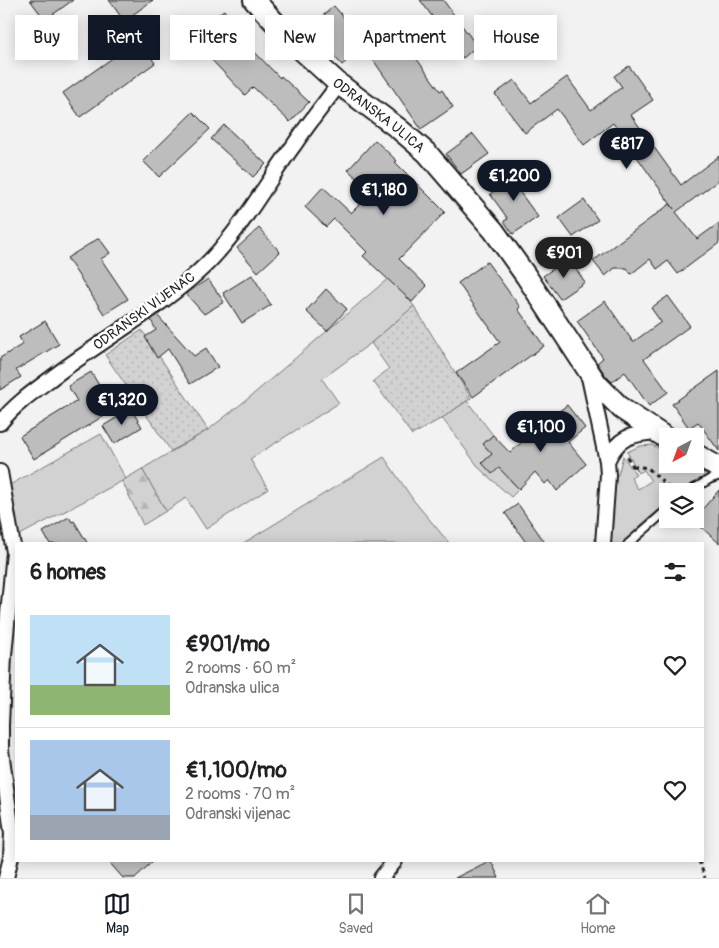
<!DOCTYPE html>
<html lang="en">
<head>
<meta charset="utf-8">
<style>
  :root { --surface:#fff; --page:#f2f2f2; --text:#202124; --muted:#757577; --line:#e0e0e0; --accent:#111827 }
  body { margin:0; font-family:Pangolin,sans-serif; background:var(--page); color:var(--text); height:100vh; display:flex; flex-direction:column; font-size:19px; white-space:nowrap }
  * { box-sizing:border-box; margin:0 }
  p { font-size:16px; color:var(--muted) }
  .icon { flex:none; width:28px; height:28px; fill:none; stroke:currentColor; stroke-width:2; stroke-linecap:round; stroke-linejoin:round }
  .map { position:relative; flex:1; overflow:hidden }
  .panel { position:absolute; left:15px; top:542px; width:689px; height:320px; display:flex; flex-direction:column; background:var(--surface); border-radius:0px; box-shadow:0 2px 12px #0003 }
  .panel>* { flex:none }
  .guide { position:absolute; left:15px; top:15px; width:690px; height:45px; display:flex; gap:10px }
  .needle { width:32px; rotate:221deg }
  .buttons { position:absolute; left:659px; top:428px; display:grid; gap:10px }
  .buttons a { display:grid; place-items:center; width:45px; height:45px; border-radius:0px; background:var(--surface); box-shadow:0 2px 12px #0003; font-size:25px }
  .price { position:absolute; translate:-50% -42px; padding:0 11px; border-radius:18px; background:var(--accent); color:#fff; font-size:16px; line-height:32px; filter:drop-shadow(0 1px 2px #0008) }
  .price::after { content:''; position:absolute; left:50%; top:30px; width:15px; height:11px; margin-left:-8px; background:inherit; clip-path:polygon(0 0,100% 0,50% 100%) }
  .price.current { background:#222; color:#fff }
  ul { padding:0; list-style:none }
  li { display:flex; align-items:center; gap:15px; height:125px; padding:0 15px }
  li+li { border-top:1px solid var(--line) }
  li span { display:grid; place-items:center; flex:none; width:140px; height:100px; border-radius:0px; color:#555 }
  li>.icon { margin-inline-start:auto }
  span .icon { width:60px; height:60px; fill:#fffc; stroke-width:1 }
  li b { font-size:21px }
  h2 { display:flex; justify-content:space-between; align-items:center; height:60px; padding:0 15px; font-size:21px }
  .tag { padding:0 18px; border-radius:0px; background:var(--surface); box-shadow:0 2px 12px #0003; font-size:18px; line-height:45px }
  .tag.current { background:var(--accent); color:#fff }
  .menu { display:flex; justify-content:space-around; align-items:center; height:70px; border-top:1px solid var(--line); background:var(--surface); font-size:14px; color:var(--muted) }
  .menu a { display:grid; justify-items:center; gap:2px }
  .menu .current { color:var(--accent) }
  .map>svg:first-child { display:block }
</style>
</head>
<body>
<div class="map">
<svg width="719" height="878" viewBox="0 0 719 878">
  <defs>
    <pattern id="forest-firs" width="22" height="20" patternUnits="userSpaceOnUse" patternTransform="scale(1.25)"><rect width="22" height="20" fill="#d2d2d2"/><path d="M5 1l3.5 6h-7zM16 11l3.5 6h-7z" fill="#b4b4b4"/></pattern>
    <pattern id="park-dots" width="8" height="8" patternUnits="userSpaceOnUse" patternTransform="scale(1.25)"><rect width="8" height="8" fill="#d2d2d2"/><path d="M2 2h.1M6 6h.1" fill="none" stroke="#b4b4b4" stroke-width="1.8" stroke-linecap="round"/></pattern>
  </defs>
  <rect width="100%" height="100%" fill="#f2f2f2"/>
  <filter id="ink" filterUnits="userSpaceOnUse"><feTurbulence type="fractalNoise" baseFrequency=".02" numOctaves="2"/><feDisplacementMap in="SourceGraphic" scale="10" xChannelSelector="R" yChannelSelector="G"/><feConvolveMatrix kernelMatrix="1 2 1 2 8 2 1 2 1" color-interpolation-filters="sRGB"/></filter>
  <g filter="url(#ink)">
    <!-- grass -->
    <path fill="#d2d2d2" stroke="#777" d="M391 276 414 306 371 343 322 379 339 403 250 459 268 489 206 529 186 498 166 511 142 469 208 430 250 397Z
      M467 401 493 435 483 444 492 454 483 462 501 465 513 478 511 481 519 489 511 497 480 469 442 418Z
      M101 434 126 479 16 537 6 487Z
      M652 445 667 453 668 464C681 464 697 463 705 476L682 491H668L667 503 642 524 622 544H607L615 475H618L623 456 636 475 631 478 638 489 651 481 644 470 639 473 627 452 640 446Z
      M384 457 414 501 450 544H242Z"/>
    <!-- forest -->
    <path fill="url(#forest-firs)" stroke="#777" d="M142 469 166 511 143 525 122 481Z"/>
    <!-- park -->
    <path fill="url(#park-dots)" stroke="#777" d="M414 306 471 398 442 418 412 435 373 381 389 369 371 343Z
      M142 330 208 430 171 451 105 355Z"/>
    <!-- building -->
    <path fill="#bdbdbd" stroke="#1c1c1c" d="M30 0H73L45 20Z
      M109 0H153L124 21Z
      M420 0H443L477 46 463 58Z
      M334 6 367 44 342 65 309 28Z
      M224 10 241 34 239 36 280 78 281 76 309 102 290 122 253 87 245 95 208 56 192 33Z
      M398 33 440 91 442 90 453 107 421 129 369 54Z
      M138 40 155 63 80 117 63 93Z
      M629 66 653 100 631 115 681 185 719 156V180L676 212 697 239 719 223V243L678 274 668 261 657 269 650 259 631 274 627 268H615L605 276 593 261 670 204 674 209 613 123 584 145 557 109 525 133 495 94 514 80 531 103 567 77 591 110 622 87 614 76Z
      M193 112 210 129 159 177 143 161Z
      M224 125 266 164 253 177 211 139Z
      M473 134 489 154 461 174 446 154Z
      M375 140 397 161 395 162 445 212 399 259 427 286 412 302 363 256 367 252 334 219 326 227 305 207 323 187 351 213 372 192 348 170Z
      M522 171 530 182 519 191 538 217 513 234 504 221 508 219 490 194 501 186 499 182 509 174 512 178Z
      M584 200 598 220 573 237 559 218Z
      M259 228 280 252 258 272 237 248Z
      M99 238 110 253 101 259 128 299 104 314 67 258Z
      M568 258 585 282 560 299 543 276Z
      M487 262 520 307 518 309 544 346 473 397 456 373 500 342 458 283Z
      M252 275 271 305 242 323 223 293Z
      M208 279 224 302 204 314 186 294Z
      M326 289 347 309 327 331 306 311Z
      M668 296 690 326 644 359 668 392 649 406 625 372 612 382 606 376 597 363 603 358 577 321 605 301 633 342 661 322 651 308Z
      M157 315 194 356 206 348 218 367 190 384 168 349 157 358 145 337 156 330 151 320Z
      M45 321 59 344 16 370 21 377 0 390V358L23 344 19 337Z
      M719 371V451L698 422 689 428 672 404Z
      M91 372 103 392 94 397 105 415 34 459 20 436 77 401 68 386Z
      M567 405 585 428 568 442 586 464 557 491 549 480 545 484 535 472 519 489 499 468 492 474 482 463 492 454 483 444 493 435 510 453 536 429Z
      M131 409 142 427 114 444 103 426Z
      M719 490V543L693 520Z
      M518 504 546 544H527L505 513Z
      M69 517 72 522 74 521 88 544H50L43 532Z
      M108 861H153L135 878H123Z
      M489 861H491L499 878H455Z"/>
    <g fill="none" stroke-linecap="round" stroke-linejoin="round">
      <!-- lane casing -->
      <g stroke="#1c1c1c" stroke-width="11">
        <path id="lane" d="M690 491 710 479 719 476
          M628 544 668 509"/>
      </g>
      <!-- street casing -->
      <g stroke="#1c1c1c" stroke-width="18">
        <path id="street" d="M589 377 607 461 608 475 603 544
          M0 423C16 403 37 389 57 374 103 340 153 312 196 274 237 238 262 189 294 145 308 124 324 104 339 84
          M607 461C618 437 631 434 656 432
          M0 472 14 552 4 655 1 725V750L12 833 11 857 6 878
          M381 878 395 861"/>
      </g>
      <!-- secondary casing -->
      <g stroke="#1c1c1c" stroke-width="24">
        <g id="secondary">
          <path id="s1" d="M254 0 294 43 339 84 399 129 427 153 494 231 526 276 597 384 622 409 668 439"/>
          <path d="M695 454 719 468"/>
        </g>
      </g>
      <!-- path -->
      <path stroke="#1c1c1c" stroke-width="3" stroke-dasharray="4 4" stroke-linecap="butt" d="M627 457 636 471
        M633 466 648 468 673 491
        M699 861 705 878"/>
      <!-- lane -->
      <use href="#lane" stroke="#fff" stroke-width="7"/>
      <!-- street -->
      <use href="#street" stroke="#fff" stroke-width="14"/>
      <!-- secondary -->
      <use href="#secondary" stroke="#fff" stroke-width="20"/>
    </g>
  </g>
  <g text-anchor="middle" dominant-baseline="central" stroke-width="5" stroke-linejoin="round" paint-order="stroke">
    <!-- street labels -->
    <g font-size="14" fill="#1c1c1c" stroke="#fff">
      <text stroke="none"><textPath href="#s1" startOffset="170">ODRANSKA ULICA</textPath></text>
      <text transform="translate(144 311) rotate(-36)">ODRANSKI VIJENAC</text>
    </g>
  </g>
</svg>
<div class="buttons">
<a><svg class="needle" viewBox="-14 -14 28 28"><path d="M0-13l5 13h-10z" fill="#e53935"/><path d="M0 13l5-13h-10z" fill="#757577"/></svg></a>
<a><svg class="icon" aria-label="layers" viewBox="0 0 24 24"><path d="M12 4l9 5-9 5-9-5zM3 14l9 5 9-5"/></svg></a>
</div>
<b class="price" style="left:627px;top:170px">€817</b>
<b class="price" style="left:514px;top:202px">€1,200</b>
<b class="price" style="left:384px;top:216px">€1,180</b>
<b class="price current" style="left:564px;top:279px">€901</b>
<b class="price" style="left:122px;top:426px">€1,320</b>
<b class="price" style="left:541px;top:453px">€1,100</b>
<div class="guide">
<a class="tag">Buy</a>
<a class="tag current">Rent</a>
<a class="tag">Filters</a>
<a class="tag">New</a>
<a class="tag">Apartment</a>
<a class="tag">House</a>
</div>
<section class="panel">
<h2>6 homes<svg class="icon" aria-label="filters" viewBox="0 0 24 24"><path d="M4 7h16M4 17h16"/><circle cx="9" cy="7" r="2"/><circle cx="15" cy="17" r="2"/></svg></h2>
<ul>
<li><span style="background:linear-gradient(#bfe0f5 70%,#8fb573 0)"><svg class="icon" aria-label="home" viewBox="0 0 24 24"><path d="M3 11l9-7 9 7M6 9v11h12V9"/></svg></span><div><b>€901/mo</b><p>2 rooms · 60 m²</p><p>Odranska ulica</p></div><svg class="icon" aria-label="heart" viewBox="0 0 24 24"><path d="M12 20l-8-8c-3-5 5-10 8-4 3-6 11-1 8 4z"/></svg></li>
<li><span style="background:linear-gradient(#a9c7e8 75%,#9aa5b1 0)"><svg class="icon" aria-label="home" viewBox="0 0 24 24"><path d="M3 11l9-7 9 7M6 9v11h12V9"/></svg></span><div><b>€1,100/mo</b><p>2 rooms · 70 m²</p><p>Odranski vijenac</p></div><svg class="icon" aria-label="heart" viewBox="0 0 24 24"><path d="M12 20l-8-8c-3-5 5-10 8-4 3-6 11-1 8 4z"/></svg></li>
</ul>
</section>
</div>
<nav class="menu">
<a class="current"><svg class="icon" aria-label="map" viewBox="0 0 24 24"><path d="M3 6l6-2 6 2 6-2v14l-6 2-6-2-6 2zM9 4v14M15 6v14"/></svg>Map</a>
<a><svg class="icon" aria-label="saved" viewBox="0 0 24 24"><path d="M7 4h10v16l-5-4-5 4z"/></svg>Saved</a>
<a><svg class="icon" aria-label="home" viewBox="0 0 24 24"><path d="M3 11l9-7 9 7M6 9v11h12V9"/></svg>Home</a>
</nav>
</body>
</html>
